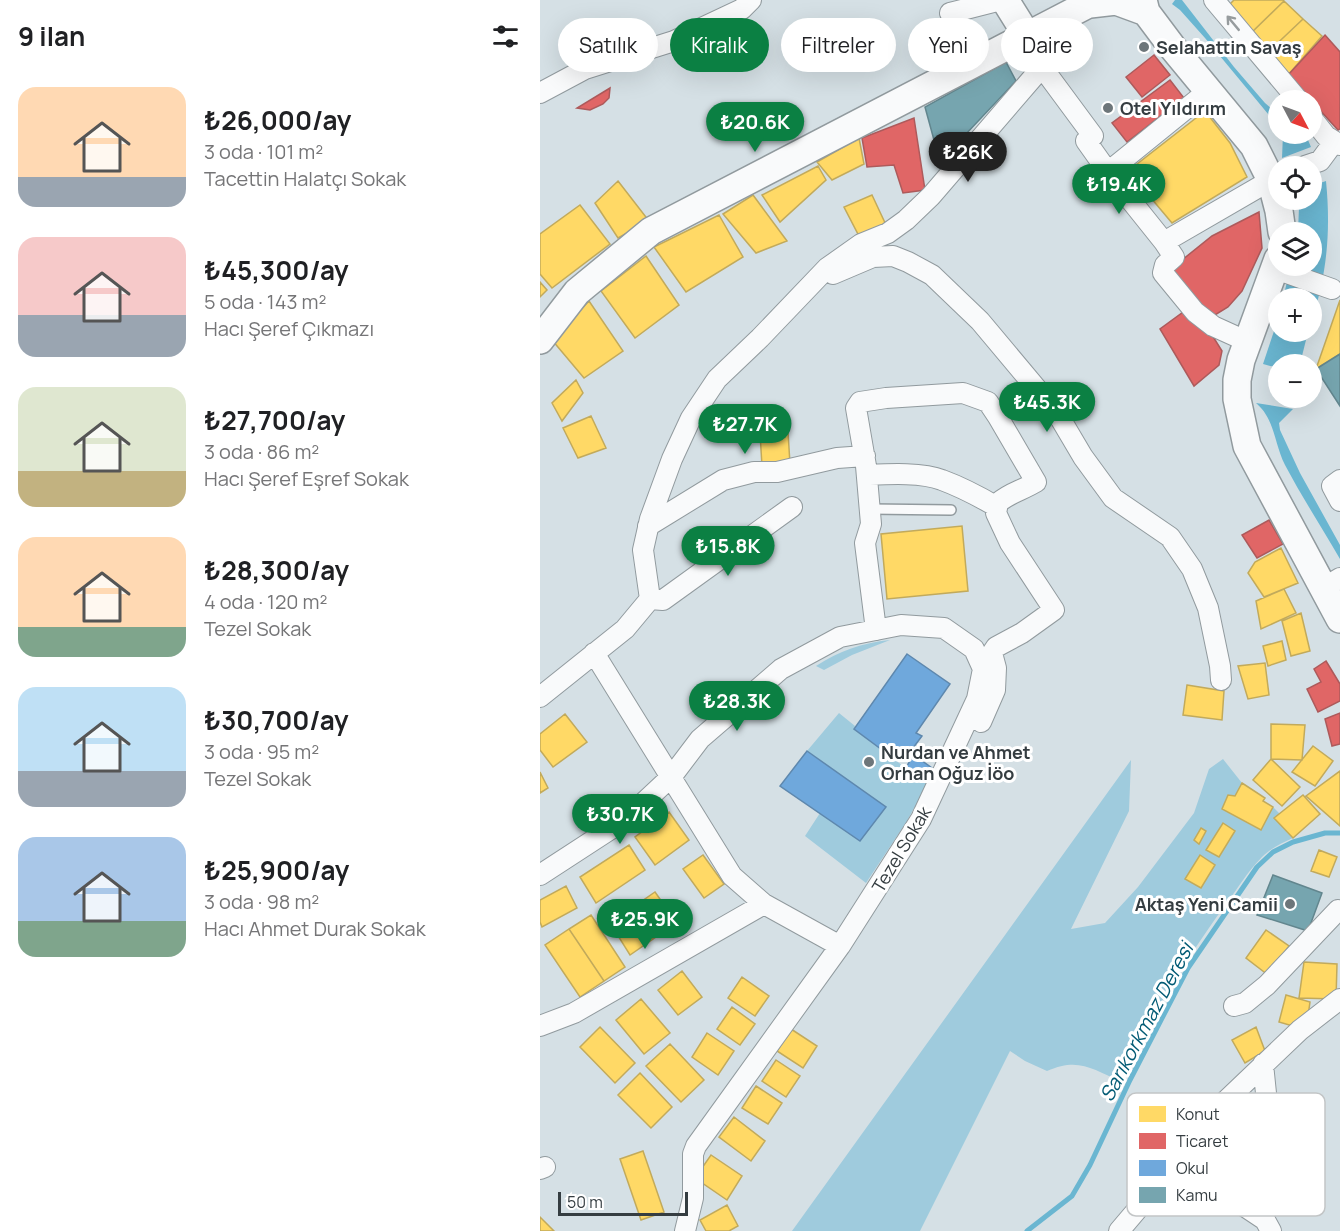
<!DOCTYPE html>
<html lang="tr">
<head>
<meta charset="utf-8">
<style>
  :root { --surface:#fff; --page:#f6f6f6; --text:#202124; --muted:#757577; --accent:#0b8043 }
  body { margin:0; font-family:Manrope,sans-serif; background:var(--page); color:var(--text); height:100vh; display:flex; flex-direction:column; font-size:22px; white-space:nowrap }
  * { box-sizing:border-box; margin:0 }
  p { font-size:20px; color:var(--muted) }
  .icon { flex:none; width:33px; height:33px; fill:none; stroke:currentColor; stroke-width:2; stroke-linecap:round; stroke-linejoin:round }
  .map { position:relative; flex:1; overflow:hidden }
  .details { display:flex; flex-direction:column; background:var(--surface); width:540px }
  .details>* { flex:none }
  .guide { position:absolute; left:18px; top:18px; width:570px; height:54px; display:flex; gap:12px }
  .needle { width:39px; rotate:131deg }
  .fabs { position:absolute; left:728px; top:90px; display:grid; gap:12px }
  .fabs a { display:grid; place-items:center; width:54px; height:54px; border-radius:50%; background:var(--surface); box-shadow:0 6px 24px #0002; font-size:30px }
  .scale { position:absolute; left:18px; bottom:15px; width:130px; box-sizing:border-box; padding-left:6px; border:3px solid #353d41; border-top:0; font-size:16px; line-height:21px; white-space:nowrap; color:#353d41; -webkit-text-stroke:4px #fff; paint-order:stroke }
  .price { position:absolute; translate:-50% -51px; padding:0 14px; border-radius:21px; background:var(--accent); color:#fff; font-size:20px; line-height:39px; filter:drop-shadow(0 2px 3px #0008) }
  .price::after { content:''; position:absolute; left:50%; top:36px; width:18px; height:14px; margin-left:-9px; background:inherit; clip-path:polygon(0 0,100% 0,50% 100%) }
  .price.selected { background:#222; color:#fff }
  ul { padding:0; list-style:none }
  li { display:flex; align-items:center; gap:18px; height:150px; padding:0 18px }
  li span { display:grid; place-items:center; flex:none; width:168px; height:120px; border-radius:18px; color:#555 }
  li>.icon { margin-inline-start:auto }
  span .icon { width:72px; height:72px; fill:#fffc; stroke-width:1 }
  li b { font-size:26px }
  h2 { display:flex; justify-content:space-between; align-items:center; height:72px; padding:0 18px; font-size:26px }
  .pill { padding:0 21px; border-radius:27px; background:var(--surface); box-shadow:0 6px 24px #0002; font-size:21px; line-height:54px }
  .pill.selected { background:var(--accent); color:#fff }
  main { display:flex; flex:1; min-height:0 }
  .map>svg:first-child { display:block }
</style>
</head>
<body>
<main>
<section class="details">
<h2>9 ilan<svg class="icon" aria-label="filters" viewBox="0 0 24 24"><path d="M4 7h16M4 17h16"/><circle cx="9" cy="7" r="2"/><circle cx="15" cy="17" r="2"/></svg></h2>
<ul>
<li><span style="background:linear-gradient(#ffd9b3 75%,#9aa5b1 0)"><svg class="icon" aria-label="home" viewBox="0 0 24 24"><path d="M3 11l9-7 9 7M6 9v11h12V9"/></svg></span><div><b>₺26,000/ay</b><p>3 oda · 101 m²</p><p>Tacettin Halatçı Sokak</p></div></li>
<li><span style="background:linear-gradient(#f6c9c9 65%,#9aa5b1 0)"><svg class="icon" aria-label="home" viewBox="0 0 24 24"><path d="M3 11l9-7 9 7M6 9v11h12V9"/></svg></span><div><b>₺45,300/ay</b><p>5 oda · 143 m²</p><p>Hacı Şeref Çıkmazı</p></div></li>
<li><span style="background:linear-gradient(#dfe7d0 70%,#c2b280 0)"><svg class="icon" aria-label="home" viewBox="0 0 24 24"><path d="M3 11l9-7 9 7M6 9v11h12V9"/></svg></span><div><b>₺27,700/ay</b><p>3 oda · 86 m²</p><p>Hacı Şeref Eşref Sokak</p></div></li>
<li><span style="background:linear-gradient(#ffd9b3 75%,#7fa58c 0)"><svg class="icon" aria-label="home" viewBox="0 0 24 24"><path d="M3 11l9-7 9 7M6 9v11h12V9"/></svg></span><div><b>₺28,300/ay</b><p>4 oda · 120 m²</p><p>Tezel Sokak</p></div></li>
<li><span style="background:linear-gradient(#bfe0f5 70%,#9aa5b1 0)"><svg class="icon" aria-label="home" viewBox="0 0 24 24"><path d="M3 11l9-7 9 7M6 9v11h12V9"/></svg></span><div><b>₺30,700/ay</b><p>3 oda · 95 m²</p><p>Tezel Sokak</p></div></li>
<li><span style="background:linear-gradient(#a9c7e8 70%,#7fa58c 0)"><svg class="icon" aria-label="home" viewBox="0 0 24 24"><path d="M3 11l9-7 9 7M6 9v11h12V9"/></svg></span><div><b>₺25,900/ay</b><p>3 oda · 98 m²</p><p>Hacı Ahmet Durak Sokak</p></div></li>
</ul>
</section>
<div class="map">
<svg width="800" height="1231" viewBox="0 0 800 1231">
  <rect width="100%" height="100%" fill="#d5e0e5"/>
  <!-- green -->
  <path fill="#9fcbdd" d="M350 640 312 655 284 670 276 666C299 651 322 643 350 640Z
    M299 713 315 726 314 729 387 784 367 821 326 883 265 836 280 813 320 840 346 807 267 751Z
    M683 759 702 783 695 796 688 795 682 809 720 830 733 807 740 814 735 819 753 838C742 843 731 848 722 857 708 871 698 888 686 904 646 959 608 1019 582 1082 552 1069 539 1057 507 1071L485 1061 470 1051 380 1231H252L591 760 589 811 531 929 565 923 598 887 654 813 669 769Z"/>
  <!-- water -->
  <path fill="#6ab6d1" d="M635 0H642L694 67 725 103 738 114V126L665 38 640 10 632 4Z
    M743 134H760L768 140 771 147 742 158Z
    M786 181C791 231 787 275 771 323V298H743L751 266H771V232H758L759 207 757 200H771V186Z
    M738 319V332H768L760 364H738V368L723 364Z
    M716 403 753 409 739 423 740 430 760 473 800 545V559C782 528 762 497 745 465 734 443 735 419 716 403Z"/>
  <!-- homes -->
  <path fill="#ffd966" stroke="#c2aa5b" stroke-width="1.5" d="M694 0H743L744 1 708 36 686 8Z
    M744 1 763 19 727 53 708 36Z
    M763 19 782 36 748 75 727 53Z
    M665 111 690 143 707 177 632 223 611 198 592 168Z
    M319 138 324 164 292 180 277 162Z
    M278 166 286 180 240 222 222 195Z
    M78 181 109 221 78 238 55 203Z
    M213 195 247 241 216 253 183 214Z
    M332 195 347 227 319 236 304 207Z
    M40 205 70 244 12 288 0 274V234Z
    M179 215 203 257 146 292 114 247Z
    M106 256 139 305 95 338 61 291Z
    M0 282 7 290 0 297Z
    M800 300V354L776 369Z
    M49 301 83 351 44 378 12 340Z
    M36 380 43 393 22 421 12 403Z
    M51 416 66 448 38 458 23 428Z
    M248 432 250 464 222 466 220 433Z
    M422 526 428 591 347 599 341 534Z
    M741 548 758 583 724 597 708 573 715 562Z
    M744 589 756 613 721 629 716 601Z
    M761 613 770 651 751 656 742 621Z
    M742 641 746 660 728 666 723 646Z
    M725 663 729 695 708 699 698 666Z
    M647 685 684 691 682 720 643 715Z
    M25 714 47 742 13 767 0 750V734Z
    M731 724 765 725 762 760 731 759Z
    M773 746 793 761 775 786 752 772Z
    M731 759 760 787 742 806 713 780Z
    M800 771V826L766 796Z
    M0 772 8 788 0 793Z
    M702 783 725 798 723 801 733 807 721 830 682 809 688 795 695 796Z
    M763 795 780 814 753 838 734 818Z
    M129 812 149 840 115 865 95 837Z
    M683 823 695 831 679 857 666 850Z
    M661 828 666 831 659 844 654 840Z
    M89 845 105 870 56 903 40 877Z
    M779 850 797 857 789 877 771 871Z
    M163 855 184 884 164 898 143 869Z
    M660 855 675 865 661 888 645 879Z
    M26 886 37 908 2 927 0 922V900Z
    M115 892 137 923 113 939 92 908Z
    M92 908 113 939 90 955 70 923Z
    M51 915 85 967 64 981 29 929Z
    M29 929 64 981 40 997 5 945Z
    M726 930 749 946 728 975 706 958Z
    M764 962 797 964 796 999 759 998Z
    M142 971 162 997 138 1015 118 990Z
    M202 977 229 996 215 1016 188 998Z
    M746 995 770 1002 768 1016 756 1027 739 1022Z
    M101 999 130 1033 104 1054 76 1020Z
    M192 1007 215 1024 200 1045 177 1029Z
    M60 1027 95 1063 75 1083 40 1047Z
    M716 1027 725 1051 705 1063 692 1040Z
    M251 1029 277 1046 263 1068 237 1051Z
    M167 1033 194 1051 178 1075 152 1057Z
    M130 1044 164 1080 141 1102 106 1066Z
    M236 1060 260 1076 246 1097 222 1081Z
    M100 1073 132 1107 111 1128 78 1095Z
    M216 1086 242 1103 228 1124 202 1108Z
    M194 1117 225 1141 211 1161 179 1137Z
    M103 1151 124 1212 101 1220 80 1159Z
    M171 1155 202 1176 187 1200 155 1178Z
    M187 1205 198 1226 189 1231H166L160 1220Z
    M0 1217 14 1231H0Z"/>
  <!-- shops -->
  <path fill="#e06666" stroke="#ad5a5b" stroke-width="1.5" d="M785 35 800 52V129L798 130 748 75Z
    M614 55 630 75 602 97 586 77Z
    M630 80 644 98 587 142 572 123Z
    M70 88 69 98 63 104 50 110 37 108Z
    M374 118 385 190 363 193 354 165 327 167 322 138Z
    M719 212 722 248 702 291 688 307 670 318 627 272 672 236Z
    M646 310 672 335 682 351 679 365 654 386 620 329Z
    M729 520 743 544 717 558 702 535Z
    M786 661 800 684V701L778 712 767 689 781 682 774 669Z
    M800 713V744L792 746 785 719Z"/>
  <!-- schools -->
  <path fill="#6fa8dc" stroke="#5e88ae" stroke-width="1.5" d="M367 654 410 684 376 733 382 736 370 752 365 749 357 761 314 729Z
    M267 751 346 807 320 841 240 786Z
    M374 755 392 768 385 781 366 767Z"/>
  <!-- public -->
  <path fill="#76a5af" stroke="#62868e" stroke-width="1.5" d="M466 62 476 81 409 152 397 151 385 107Z
    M800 354V406L776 369Z
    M733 875 782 893 768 931 717 915Z"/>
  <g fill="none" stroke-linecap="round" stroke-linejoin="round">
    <!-- stream -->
    <path stroke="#6ab6d1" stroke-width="5" d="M487 1231 532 1196 550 1165 590 1080 648 968 717 867 733 852 753 842 785 833H800"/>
    <!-- lane casing -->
    <g stroke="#919a9e" stroke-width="12">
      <path id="lane" d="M330 509 411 510"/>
    </g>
    <!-- street casing -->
    <g stroke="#919a9e" stroke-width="22">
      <path id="street" d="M674 0 758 100
        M410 13 461 0
        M502 67 553 136 546 141 568 172
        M668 91 568 172 624 242 738 176
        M0 93 45 69 134 41 202 9 211 0
        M771 117 786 136 800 145
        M765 166 780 161 794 142
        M624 242 634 257 625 265 623 273 655 312 673 326 706 341
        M744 272 792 289
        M293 274 333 257 353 256 368 262 392 275 440 321 517 413 543 457 573 498 630 537 652 569 668 608 680 666 681 680
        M327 475C348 474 382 472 402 480 421 487 440 497 457 507
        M800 480 792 486 800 501
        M108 526 183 480 214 472H237L297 458 325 456
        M795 581 800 578
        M110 599 123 600 252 507
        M336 630 325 543 331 524 326 466 316 408 320 402 346 398 423 393 448 402 458 417 496 482C483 490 469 493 458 503L456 513 470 543 514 610 482 633 456 647 452 653 456 668 455 690 441 722
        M54 653 192 876 224 904 300 946
        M0 697 85 629 110 599 103 550 110 519 132 459 151 418 177 379 220 338 287 268 321 244 348 233 366 220 391 196 502 67 511 25
        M0 875 86 819 132 776 160 739 241 669 300 637 361 625 404 628 434 649 443 669 437 699 381 819 300 946 156 1146 153 1154V1198L145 1231
        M694 1006 705 1003 727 985 798 910
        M0 1026 34 1013 224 904
        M723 1064 727 1103 701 1200V1204L725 1220 731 1231
        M0 1169 5 1167
        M579 1231 635 1165 672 1114 760 1030 800 999"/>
    </g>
    <!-- secondary casing -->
    <g stroke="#919a9e" stroke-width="30">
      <path id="secondary" d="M465 0 488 37
        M603 0 606 12 633 48 714 146 731 180 739 211 742 232
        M550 4 576 1 606 12
        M738 259 701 360 697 380V399L707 446 800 619
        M0 340 37 292 111 231 556 0"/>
    </g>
    <!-- lane -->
    <use href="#lane" stroke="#f9fafb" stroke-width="9"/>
    <!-- street -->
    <use href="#street" stroke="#f9fafb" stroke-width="20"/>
    <!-- secondary -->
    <use href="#secondary" stroke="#f9fafb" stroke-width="27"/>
  </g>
  <!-- one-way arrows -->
  <defs><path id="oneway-shaft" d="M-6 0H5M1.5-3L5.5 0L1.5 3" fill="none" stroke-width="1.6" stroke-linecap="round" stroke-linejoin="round" transform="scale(1.5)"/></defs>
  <use stroke="#979c9e" href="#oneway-shaft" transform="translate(693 23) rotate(-130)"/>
  <!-- markers -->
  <g fill="#6d767a" stroke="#fff" stroke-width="2">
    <circle cx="604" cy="47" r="6"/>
    <circle cx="568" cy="108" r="6"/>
    <circle cx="329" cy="762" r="6"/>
    <circle cx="750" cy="904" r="6"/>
  </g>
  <g text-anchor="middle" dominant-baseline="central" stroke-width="6" stroke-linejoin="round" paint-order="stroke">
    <!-- poi labels -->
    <g font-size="18" font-weight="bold" fill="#353d41" stroke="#fff" text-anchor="start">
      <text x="616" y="47">Selahattin Savaş</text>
      <text x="580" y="108">Otel Yıldırım</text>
      <text x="341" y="752">Nurdan ve Ahmet<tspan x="341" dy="21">Orhan Oğuz İöo</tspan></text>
      <text x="738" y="904" text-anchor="end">Aktaş Yeni Camii</text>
    </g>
    <!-- street labels -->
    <g font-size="18" fill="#353d41" stroke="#fff">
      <text transform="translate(361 849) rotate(-59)">Tezel Sokak</text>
    </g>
    <!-- water labels -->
    <g font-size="20" font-style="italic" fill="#035b75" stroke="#fff">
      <text transform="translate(606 1022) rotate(-62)">Sarıkorkmaz Deresi</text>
    </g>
  </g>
  <!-- legend -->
  <rect x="587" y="1093" width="198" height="123" rx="9" fill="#fff" stroke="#c2c5c6" stroke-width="1.5"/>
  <rect x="599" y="1106" width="27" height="16" fill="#ffd966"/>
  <rect x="599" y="1133" width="27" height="16" fill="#e06666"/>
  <rect x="599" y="1160" width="27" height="16" fill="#6fa8dc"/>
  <rect x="599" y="1187" width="27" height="16" fill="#76a5af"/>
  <g font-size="16" fill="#353d41">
    <text x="636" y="1120">Konut</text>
    <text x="636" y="1147">Ticaret</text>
    <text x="636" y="1174">Okul</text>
    <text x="636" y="1201">Kamu</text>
  </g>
</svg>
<div class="fabs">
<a><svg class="needle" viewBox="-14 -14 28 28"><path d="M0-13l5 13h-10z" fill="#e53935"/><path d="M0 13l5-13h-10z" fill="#757577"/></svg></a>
<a><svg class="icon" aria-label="locate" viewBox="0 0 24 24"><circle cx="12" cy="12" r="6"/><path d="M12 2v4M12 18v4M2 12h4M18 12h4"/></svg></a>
<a><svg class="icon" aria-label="layers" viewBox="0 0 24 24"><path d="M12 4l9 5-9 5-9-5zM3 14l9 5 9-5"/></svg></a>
<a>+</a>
<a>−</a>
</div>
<div class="scale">50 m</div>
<b class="price" style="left:215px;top:153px">₺20.6K</b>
<b class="price selected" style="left:428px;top:183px">₺26K</b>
<b class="price" style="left:579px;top:215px">₺19.4K</b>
<b class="price" style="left:507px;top:433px">₺45.3K</b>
<b class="price" style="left:205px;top:455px">₺27.7K</b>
<b class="price" style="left:188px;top:577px">₺15.8K</b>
<b class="price" style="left:197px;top:732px">₺28.3K</b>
<b class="price" style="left:80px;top:845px">₺30.7K</b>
<b class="price" style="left:105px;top:950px">₺25.9K</b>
<div class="guide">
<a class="pill">Satılık</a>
<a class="pill selected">Kiralık</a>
<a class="pill">Filtreler</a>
<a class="pill">Yeni</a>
<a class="pill">Daire</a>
</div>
</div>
</main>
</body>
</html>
